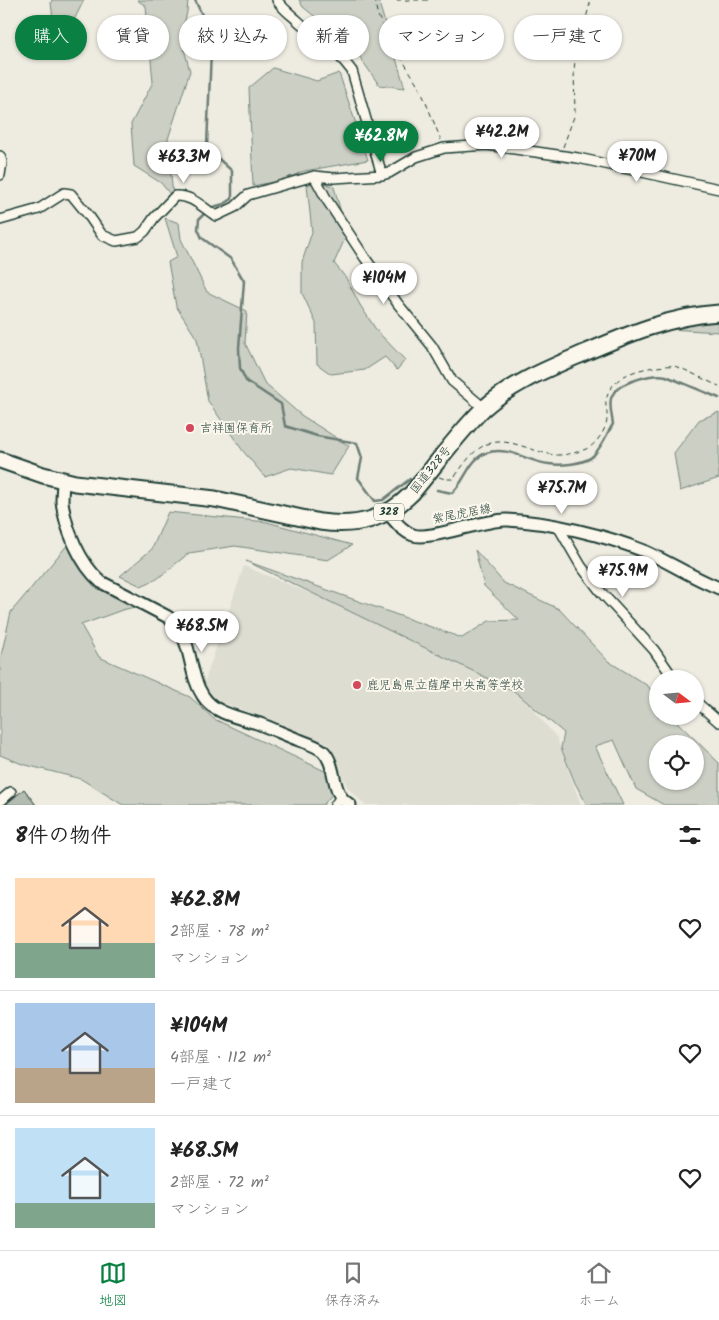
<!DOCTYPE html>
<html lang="ja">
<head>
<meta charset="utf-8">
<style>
  :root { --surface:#fff; --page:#f6f6f6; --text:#222; --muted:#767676; --line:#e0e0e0; --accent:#0b8043 }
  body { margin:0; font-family:Kalam,"Klee One",sans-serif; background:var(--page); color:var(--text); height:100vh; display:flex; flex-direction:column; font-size:19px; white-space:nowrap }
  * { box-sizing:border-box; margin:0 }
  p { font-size:16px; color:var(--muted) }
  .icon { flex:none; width:28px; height:28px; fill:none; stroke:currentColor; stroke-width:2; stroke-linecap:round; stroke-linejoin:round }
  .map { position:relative; height:805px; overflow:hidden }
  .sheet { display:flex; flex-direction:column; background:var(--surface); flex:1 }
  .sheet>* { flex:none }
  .banner { position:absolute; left:15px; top:15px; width:690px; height:45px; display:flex; gap:10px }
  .needle { width:32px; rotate:106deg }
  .tools { position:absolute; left:649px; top:670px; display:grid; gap:10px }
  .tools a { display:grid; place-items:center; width:55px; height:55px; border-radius:50%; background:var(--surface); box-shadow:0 1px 4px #0004; font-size:25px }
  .price { position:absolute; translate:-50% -42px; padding:0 11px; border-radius:18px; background:#fff; color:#222; font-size:16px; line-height:32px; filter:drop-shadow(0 1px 2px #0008) }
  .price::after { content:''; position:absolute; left:50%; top:30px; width:15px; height:11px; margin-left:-8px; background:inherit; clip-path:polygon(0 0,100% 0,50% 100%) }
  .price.on { background:var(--accent); color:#fff }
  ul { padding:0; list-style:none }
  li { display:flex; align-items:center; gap:15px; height:125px; padding:0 15px }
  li+li { border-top:1px solid var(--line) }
  li span { display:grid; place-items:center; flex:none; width:140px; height:100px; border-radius:0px; color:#555 }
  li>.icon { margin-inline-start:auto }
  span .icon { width:60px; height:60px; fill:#fffc; stroke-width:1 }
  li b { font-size:21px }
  h2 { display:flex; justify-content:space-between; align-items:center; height:60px; padding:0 15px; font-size:21px }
  .chip { padding:0 18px; border-radius:22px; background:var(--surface); box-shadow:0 1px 4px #0004; font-size:18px; line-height:45px }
  .chip.on { background:var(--accent); color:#fff }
  .menu { display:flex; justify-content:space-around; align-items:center; height:70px; border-top:1px solid var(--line); background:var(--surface); font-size:14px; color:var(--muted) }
  .menu a { display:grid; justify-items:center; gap:2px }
  .menu .on { color:var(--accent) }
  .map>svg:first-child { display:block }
</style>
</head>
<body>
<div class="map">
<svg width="719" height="805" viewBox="0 0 719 805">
  <rect width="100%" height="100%" fill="#eeece1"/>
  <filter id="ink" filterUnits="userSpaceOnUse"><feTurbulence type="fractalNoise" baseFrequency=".02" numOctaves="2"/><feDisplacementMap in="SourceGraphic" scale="10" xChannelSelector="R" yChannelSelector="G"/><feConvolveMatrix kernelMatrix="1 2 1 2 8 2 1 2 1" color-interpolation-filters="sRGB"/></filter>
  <g filter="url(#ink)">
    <!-- built -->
    <path fill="#ddddd2" d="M244 566 400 630 513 686 557 738 581 805H365L347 787 329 744 216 700 204 683Z"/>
    <!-- green -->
    <path fill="#cbcfc4" stroke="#75867c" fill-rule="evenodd" d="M52 0H84L68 32 55 35 51 3Z
      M137 0H188L187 12 181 38 190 71 168 139 173 198 161 183 134 166 131 124 153 82 146 6Z
      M299 0H378L405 88 379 85 353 47 303 7Z
      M273 68 317 81 339 73 368 160 304 171 283 180 253 186 249 88Z
      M320 181 334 187 347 234 334 263 346 278 360 305 377 331 405 360 397 370 385 357 365 370 331 374 317 364 316 323 302 293V262L312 232 307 185Z
      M165 218 179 223 181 239 207 292 247 311 245 343 265 384 301 415 349 446 331 475 291 468 265 477 243 451 208 401 197 339 176 306 168 262 177 257Z
      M719 318V332L669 329 693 320Z
      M719 412V478L680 491 674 453 699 420Z
      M168 512 267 522 352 545 328 560 235 546 189 553 157 579 141 586 120 576 152 549Z
      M69 543 94 586 139 606 122 610 81 625 99 657 190 697 214 719 329 773 335 791 323 805H123L81 779 22 764 0 755V660L11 612Z
      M475 550 504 583 559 609 608 661 648 686 657 698 658 716H671L719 763V805H664L636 789 614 740 595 746 623 805H587L575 783 561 748 564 733 514 691 246 561 462 638 489 621 519 620 484 586ZM658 744H695V781H658Z"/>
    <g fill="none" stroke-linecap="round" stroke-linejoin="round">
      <!-- stream -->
      <path stroke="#6c7d74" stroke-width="2.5" d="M195 0 210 32 211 51 207 146 210 151 232 171V199L224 204 209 208
        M206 212 199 219 198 229 202 238 231 259 244 281 239 348 240 368 246 381 281 404 285 426 317 436 357 443 362 458 358 478 375 501 383 500 410 479
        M437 490 452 493C465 482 469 459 486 453 508 445 528 462 549 464 560 466 585 464 593 456 601 448 607 434 613 424 612 416 608 403 612 396 618 382 653 373 666 376L719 398"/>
    </g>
    <!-- building -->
    <path fill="#b4bbb0" stroke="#1f3d34" d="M24 789 36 805H5L17 795Z"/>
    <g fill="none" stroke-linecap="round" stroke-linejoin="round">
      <!-- street casing -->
      <g stroke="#1f3d34" stroke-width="12">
        <path id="street" d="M277 0C282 8 290 14 297 20 315 37 337 50 352 71L382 175
          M0 156 2 162 0 175
          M314 176 327 200 365 258 398 304 432 346 452 381 484 408
          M0 220 39 209 64 193 71 194 89 216 102 235 116 241 138 237 145 231 154 218 175 196C192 195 202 207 216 216L235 207 248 195 314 176 334 178 382 175 389 173 416 157 444 148 487 145 578 158 719 189
          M559 528 581 566 601 592 654 650 674 679
          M695 701 719 722
          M0 801 11 792
          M335 805 341 797"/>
      </g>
      <!-- secondary casing -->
      <g stroke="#1f3d34" stroke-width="15">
        <path id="secondary" d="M63 481C63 487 62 494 62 501 65 528 80 564 101 582L168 617C195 639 186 670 203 696 214 714 241 718 260 724 273 729 286 735 299 740 307 743 317 746 323 751 335 763 332 784 341 797 343 800 347 803 350 805
          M388 513C396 522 402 531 413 535 430 541 484 519 507 520 550 522 604 535 644 551 669 562 693 578 719 588"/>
      </g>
      <!-- highway casing -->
      <g stroke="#1f3d34" stroke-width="19">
        <path id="highway" d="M0 460 43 475 75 483 215 499 320 522C358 527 385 520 412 493 436 465 457 434 483 409 512 383 547 369 582 354 626 335 670 316 719 313"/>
      </g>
      <!-- path -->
      <path stroke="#1f3d34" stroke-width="1" stroke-dasharray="5 4" stroke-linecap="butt" d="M378 0 376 1C372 19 409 68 419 87 427 104 434 123 441 140
        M396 0H432
        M563 147 575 114 574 69 576 54 591 0
        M439 477 445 479H453C460 470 468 457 477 450 500 432 524 449 549 454 560 457 576 453 586 449 595 446 607 429 607 419 608 413 605 407 606 401 610 377 634 370 655 367 661 367 668 365 674 366 686 369 706 381 719 386"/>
      <!-- street -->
      <use href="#street" stroke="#fbf7ec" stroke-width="9"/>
      <!-- secondary -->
      <use href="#secondary" stroke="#fbf7ec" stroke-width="11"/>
      <!-- highway -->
      <use href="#highway" stroke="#fbf7ec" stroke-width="15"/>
    </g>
  </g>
  <!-- markers -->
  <g fill="#d1495b" stroke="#fbf7ec" stroke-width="2">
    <circle cx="190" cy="428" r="5"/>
    <circle cx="357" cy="685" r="5"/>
  </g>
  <g text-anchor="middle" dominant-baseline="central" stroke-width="4" stroke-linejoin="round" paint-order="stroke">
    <!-- shield labels -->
    <rect fill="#fbf7ec" stroke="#61756b" stroke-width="1" x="374" y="503.5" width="30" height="17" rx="4"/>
    <g font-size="11" font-weight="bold" fill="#1f3d34">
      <text x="389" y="512">328</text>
    </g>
    <!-- poi labels -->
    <g font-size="12" fill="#1f3d34" stroke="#fbf7ec" text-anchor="start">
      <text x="200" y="428">吉祥園保育所</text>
      <text x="367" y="685">鹿児島県立薩摩中央高等学校</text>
    </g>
    <!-- street labels -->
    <g font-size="12" fill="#1f3d34" stroke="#fbf7ec">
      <text transform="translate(431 470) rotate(-51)">国道328号</text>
      <text transform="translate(462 514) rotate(-11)">紫尾虎居線</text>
    </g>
  </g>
</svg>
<div class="tools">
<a><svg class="needle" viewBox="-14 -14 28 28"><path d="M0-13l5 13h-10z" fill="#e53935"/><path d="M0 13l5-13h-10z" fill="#767676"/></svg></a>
<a><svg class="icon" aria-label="locate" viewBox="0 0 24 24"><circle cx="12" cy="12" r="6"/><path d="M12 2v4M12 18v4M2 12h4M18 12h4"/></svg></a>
</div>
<b class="price" style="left:502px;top:159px">¥42.2M</b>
<b class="price on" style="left:381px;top:163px">¥62.8M</b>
<b class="price" style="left:637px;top:183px">¥70M</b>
<b class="price" style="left:184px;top:184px">¥63.3M</b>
<b class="price" style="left:384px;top:305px">¥104M</b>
<b class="price" style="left:562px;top:515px">¥75.7M</b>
<b class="price" style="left:623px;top:598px">¥75.9M</b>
<b class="price" style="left:202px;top:653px">¥68.5M</b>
<div class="banner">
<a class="chip on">購入</a>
<a class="chip">賃貸</a>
<a class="chip">絞り込み</a>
<a class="chip">新着</a>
<a class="chip">マンション</a>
<a class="chip">一戸建て</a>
</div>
</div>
<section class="sheet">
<h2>8件の物件<svg class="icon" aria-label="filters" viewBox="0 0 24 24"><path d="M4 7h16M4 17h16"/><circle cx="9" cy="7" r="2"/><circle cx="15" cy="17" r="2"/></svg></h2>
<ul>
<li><span style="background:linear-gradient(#ffd9b3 65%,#7fa58c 0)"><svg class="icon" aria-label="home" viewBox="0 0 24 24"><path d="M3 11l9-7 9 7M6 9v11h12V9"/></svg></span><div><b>¥62.8M</b><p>2部屋 · 78 m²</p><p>マンション</p></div><svg class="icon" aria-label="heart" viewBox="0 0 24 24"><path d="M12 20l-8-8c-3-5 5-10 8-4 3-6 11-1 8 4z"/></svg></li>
<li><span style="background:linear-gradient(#a9c7e8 65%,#b9a48a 0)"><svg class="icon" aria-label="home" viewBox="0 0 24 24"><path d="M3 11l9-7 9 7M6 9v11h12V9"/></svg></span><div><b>¥104M</b><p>4部屋 · 112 m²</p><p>一戸建て</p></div><svg class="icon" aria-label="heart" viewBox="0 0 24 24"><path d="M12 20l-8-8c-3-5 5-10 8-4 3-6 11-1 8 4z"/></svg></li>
<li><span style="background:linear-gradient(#bfe0f5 75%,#7fa58c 0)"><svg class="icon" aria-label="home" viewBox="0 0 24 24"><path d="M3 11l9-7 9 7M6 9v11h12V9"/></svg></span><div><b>¥68.5M</b><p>2部屋 · 72 m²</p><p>マンション</p></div><svg class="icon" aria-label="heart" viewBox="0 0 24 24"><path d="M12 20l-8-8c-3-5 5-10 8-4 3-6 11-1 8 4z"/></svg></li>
</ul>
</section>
<nav class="menu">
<a class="on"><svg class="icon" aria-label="map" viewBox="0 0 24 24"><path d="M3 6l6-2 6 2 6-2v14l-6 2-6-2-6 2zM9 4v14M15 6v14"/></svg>地図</a>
<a><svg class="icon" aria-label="saved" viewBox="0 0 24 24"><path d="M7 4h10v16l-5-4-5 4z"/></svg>保存済み</a>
<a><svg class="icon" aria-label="home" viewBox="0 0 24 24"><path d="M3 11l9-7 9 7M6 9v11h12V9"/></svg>ホーム</a>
</nav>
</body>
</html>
